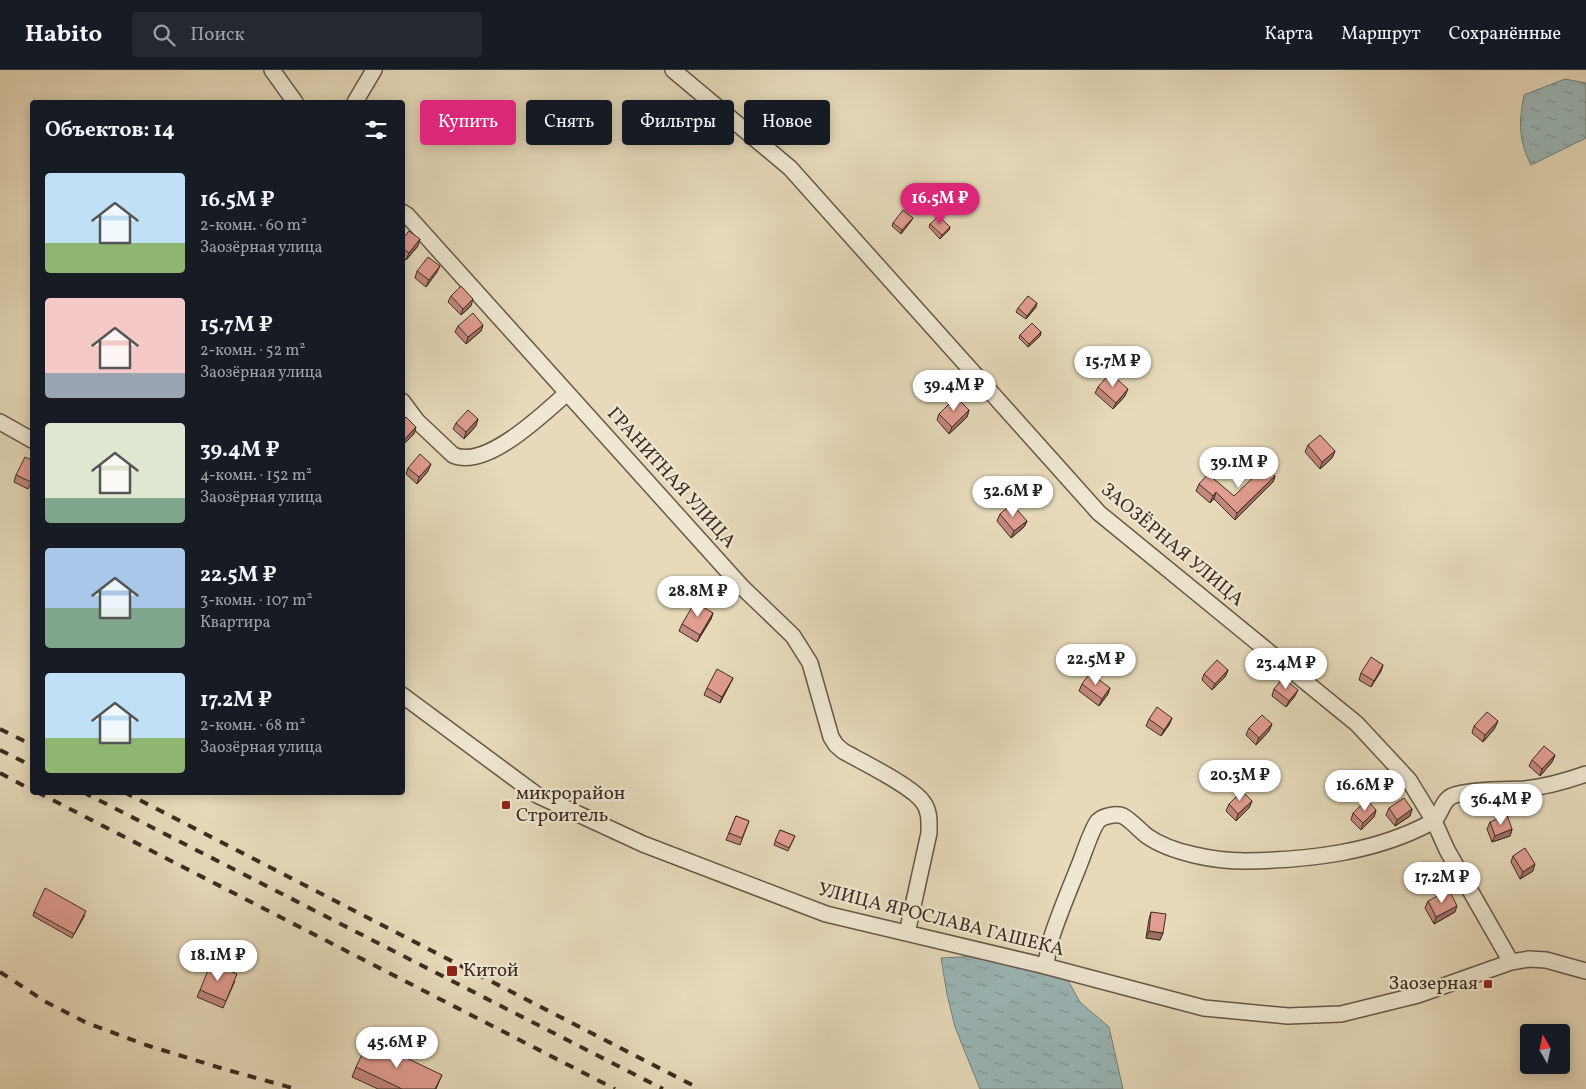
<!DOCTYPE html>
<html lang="ru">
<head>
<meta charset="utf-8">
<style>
  :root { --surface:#171b24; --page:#242831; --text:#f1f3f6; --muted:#9ea1a6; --line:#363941; --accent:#db2777 }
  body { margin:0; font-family:Vollkorn,serif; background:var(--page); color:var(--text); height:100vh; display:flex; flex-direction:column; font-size:19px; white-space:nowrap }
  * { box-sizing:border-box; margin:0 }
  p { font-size:16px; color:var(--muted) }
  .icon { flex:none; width:28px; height:28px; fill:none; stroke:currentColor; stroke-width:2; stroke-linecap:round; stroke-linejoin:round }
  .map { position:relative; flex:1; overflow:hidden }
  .side { position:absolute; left:30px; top:30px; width:375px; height:695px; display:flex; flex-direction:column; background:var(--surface); border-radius:5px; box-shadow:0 2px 12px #0003 }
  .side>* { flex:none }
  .top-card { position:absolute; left:420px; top:30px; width:475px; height:45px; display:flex; gap:10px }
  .needle { width:32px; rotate:351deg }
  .tools { position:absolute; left:1520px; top:954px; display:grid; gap:10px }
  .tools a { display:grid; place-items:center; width:50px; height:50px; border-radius:5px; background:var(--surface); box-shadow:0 2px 12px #0003; font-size:25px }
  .price { position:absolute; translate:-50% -42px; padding:0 11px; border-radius:18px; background:#fff; color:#222; font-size:16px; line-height:32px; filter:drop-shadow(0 1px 2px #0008) }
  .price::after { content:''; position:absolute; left:50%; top:30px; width:15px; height:11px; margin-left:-8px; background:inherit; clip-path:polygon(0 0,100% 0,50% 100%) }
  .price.current { background:var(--accent); color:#fff }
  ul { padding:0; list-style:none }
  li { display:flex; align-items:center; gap:15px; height:125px; padding:0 15px }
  li span { display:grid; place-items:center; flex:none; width:140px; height:100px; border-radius:5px; color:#555 }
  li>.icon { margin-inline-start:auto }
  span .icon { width:60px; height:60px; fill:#fffc; stroke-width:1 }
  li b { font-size:21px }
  h2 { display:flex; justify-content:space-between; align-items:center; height:60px; padding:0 15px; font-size:21px }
  .tag { padding:0 18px; border-radius:5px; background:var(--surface); box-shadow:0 2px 12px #0003; font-size:18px; line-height:45px }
  .tag.current { background:var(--accent); color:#fff }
  header { display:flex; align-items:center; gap:30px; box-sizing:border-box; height:70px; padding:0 25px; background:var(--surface); border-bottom:1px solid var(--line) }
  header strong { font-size:24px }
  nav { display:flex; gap:28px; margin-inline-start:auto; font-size:18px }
  .search { width:350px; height:45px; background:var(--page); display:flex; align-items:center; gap:12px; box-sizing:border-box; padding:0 18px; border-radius:5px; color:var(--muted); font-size:19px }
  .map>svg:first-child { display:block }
</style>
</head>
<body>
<header>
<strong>Habito</strong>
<div class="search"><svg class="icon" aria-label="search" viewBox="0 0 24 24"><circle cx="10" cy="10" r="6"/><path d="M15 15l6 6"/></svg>Поиск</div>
<nav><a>Карта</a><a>Маршрут</a><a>Сохранённые</a></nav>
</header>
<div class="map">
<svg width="1586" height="1019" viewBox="0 0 1586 1019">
  <defs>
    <pattern id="water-ripples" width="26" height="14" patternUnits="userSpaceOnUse" patternTransform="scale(1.25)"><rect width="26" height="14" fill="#9ab8b9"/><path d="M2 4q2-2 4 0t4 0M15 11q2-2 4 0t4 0" fill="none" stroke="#7f9696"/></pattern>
  </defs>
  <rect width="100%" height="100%" fill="#e6daba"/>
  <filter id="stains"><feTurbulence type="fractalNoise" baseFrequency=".004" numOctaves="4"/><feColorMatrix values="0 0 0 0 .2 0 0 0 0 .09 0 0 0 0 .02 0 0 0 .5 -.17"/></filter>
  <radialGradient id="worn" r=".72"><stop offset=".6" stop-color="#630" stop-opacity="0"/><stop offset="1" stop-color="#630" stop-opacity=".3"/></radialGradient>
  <!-- water -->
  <path fill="url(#water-ripples)" stroke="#74807d" d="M1565 9 1586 13V68L1531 95C1518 69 1519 52 1524 25Z
    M979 886 1067 909 1080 932 1109 957 1123 1019H980L955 957 947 924 941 888Z"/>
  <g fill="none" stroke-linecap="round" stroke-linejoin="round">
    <!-- street casing -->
    <g stroke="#665848" stroke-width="18">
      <path id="street" d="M272 0 295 32
        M673 0 790 98 1099 443 1357 654 1409 710 1434 751 1447 780 1511 892
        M355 32 374 0
        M402 142 407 145 742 517 793 566 810 593 831 667 836 675 843 681C862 692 912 716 923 732 930 741 929 752 929 763L907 863
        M402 331 417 351 453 385C486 400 543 344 567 323
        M0 352 32 370
        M402 625 537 725 643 774 826 844 1045 896 1204 938 1288 946 1341 944 1418 925 1511 892 1529 889 1546 890 1586 901
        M1045 896C1048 886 1049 874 1053 863 1061 839 1071 816 1080 793 1084 783 1092 758 1098 751 1103 746 1117 743 1123 746 1132 751 1139 760 1147 766 1171 783 1215 791 1245 791 1308 790 1375 783 1432 752 1441 747 1441 731 1452 726 1469 719 1505 720 1524 719 1544 717 1566 711 1586 704"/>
    </g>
    <!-- street -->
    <use href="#street" stroke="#efe7d2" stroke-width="15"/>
    <!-- rail -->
    <path stroke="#3c2c22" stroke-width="4" stroke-dasharray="9 9" stroke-linecap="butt" d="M0 659 32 675
      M0 680 32 696
      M0 703 32 720
      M37 722 615 1019
      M83 722 663 1019
      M124 722 700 1019
      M0 902 46 932 87 953 146 975 224 999 296 1019"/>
  </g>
  <!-- wall -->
  <path fill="#c2877d" stroke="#3c2c22" d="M911 151 901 164 892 156 893 153Z
    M930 154 950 157 949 160 940 169 929 157Z
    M402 164 418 176 406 190 402 187Z
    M417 201 437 202 426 217 415 208Z
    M451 226 471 236 461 245 448 232Z
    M1036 237 1026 249 1016 242 1018 238Z
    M483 255 481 261 466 274 455 262 458 256Z
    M1041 262 1040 266 1028 277 1019 268 1020 265Z
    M1098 317 1125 326 1113 339 1095 323Z
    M969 340 967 347 949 364 937 350 939 344Z
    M456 353 476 356 464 369 453 359Z
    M1308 375 1335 381 1332 388 1320 399 1305 382Z
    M32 390V411L28 419 14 412 16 405Z
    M408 398 428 401 417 414 406 404Z
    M1275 406 1273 412 1235 450 1214 429 1210 433 1196 421 1199 414 1234 426Z
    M1000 444 1027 451 1024 457 1011 468 997 451Z
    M713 543 711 549 697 572 679 561 682 554Z
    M1383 595 1381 601 1371 617 1359 610 1361 603Z
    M1228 600 1225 607 1212 620 1202 610 1204 604Z
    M733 608 730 614 720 633 704 625 707 618Z
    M1082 614 1108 624 1099 636 1079 621Z
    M1274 619 1295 626 1286 637 1272 626Z
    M1172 648 1169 655 1161 666 1146 656 1149 649Z
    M1272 654 1269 661 1256 675 1246 665 1249 658Z
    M1474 656 1495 658 1483 672 1472 663Z
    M1555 685 1552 692 1540 706 1529 696 1532 690Z
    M1252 731 1249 738 1236 751 1226 741 1229 734Z
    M1389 738 1412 739 1410 746 1395 756 1386 745Z
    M1376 740 1374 747 1361 760 1351 750 1353 743Z
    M736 746 749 751 740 775 726 770Z
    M1490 752 1512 759 1510 766 1492 772 1487 759Z
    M780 760 795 766 788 781 774 775Z
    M1513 786 1533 801 1520 809 1511 792Z
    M1428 831 1455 842 1434 854 1425 838Z
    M34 842 85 845 72 868 33 846Z
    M1151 842 1163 863 1160 870 1146 868 1149 849Z
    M235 911 223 938 197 927 200 920Z
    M356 997 442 1005 436 1019H378L352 1007Z"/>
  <!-- shaded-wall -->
  <path fill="#9e6e66" stroke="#3c2c22" d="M913 148 911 151 901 164 902 160Z
    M950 157 949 160 940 169 942 165Z
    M420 169 418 176 406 190 409 183Z
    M440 196 437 202 426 217 429 210Z
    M473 229 471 236 461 245 463 239Z
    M1037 233 1036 237 1026 249 1027 246Z
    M483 255 481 261 466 274 468 267Z
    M1041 262 1040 266 1028 277 1029 274Z
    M1128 319 1125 326 1113 339 1116 333Z
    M969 340 967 347 949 364 952 357Z
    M478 349 476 356 464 369 466 362Z
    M416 357 414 364 402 376 404 370Z
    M1335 381 1332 388 1320 399 1322 392Z
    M431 394 428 401 417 414 419 407Z
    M1275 406 1273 412 1235 450 1237 443Z
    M1216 422 1214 429 1210 433 1213 426Z
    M1027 451 1024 457 1011 468 1014 461Z
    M713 543 711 549 697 572 700 565Z
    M1383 595 1381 601 1371 617 1374 611Z
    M1228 600 1225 607 1212 620 1215 614Z
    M733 608 730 614 720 633 722 627Z
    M1110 618 1108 624 1099 636 1102 629Z
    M1298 620 1295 626 1286 637 1289 631Z
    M1172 648 1169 655 1161 666 1164 660Z
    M1498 651 1495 658 1483 672 1485 665Z
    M1272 654 1269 661 1256 675 1259 668Z
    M1555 685 1552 692 1540 706 1542 699Z
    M1252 731 1249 738 1236 751 1238 744Z
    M1412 739 1410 746 1395 756 1397 750Z
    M1376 740 1374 747 1361 760 1363 753Z
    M1512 759 1510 766 1492 772 1495 766Z
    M1535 794 1533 801 1520 809 1523 802Z
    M1457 836 1455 842 1434 854 1436 847Z
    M1149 861 1163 863 1160 870 1146 868Z"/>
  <!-- building -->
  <path fill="#e19d91" stroke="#3c2c22" d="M903 140 913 148 902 160 893 153Z
    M939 146 950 157 942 165 930 154Z
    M409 161 420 169 409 183 402 178V164L405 166Z
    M428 187 440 196 429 210 417 201Z
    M461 216 473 229 463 239 451 226Z
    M1028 226 1037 233 1027 246 1018 238Z
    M473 243 483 255 468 267 458 256Z
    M1032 253 1041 262 1029 274 1020 265Z
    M1110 303 1128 319 1116 333 1098 317Z
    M956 327 969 340 952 357 939 344Z
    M468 340 478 349 466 362 456 353Z
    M406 347 416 357 404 370 402 369V351Z
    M1320 365 1335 381 1322 392 1308 375Z
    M420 384 431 394 419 407 408 398Z
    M25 387 32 390V409L31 412 16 405Z
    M1265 396 1275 406 1237 443 1216 422 1213 426 1199 414 1208 404 1234 426Z
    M1012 434 1027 451 1014 461 1000 444Z
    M695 532 713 543 700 565 682 554Z
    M1371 587 1383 595 1374 611 1361 603Z
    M1217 590 1228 600 1215 614 1204 604Z
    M717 599 733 608 722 627 707 618Z
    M1090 603 1110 618 1102 629 1082 614Z
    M1283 608 1298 620 1289 631 1274 619Z
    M1157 637 1172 648 1164 660 1149 649Z
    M1487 642 1498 651 1485 665 1474 656Z
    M1262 645 1272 654 1259 668 1249 658Z
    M1544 676 1555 685 1542 699 1532 690Z
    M1242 721 1252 731 1238 744 1229 734Z
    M1404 728 1412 739 1397 750 1389 738Z
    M1367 730 1376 740 1363 753 1353 743Z
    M1507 745 1512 759 1495 766 1490 752Z
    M736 746 749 751 742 768 729 763Z
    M780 760 795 766 789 778 775 771Z
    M1525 778 1535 794 1523 802 1513 786Z
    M45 818 86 841 74 864 34 842Z
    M1449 820 1457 836 1436 847 1428 831Z
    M1151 842 1166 844 1163 863 1149 861Z
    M211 893 237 904 226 931 200 920Z
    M369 970 442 1005 435 1019H402L356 997Z"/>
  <!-- markers -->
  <g fill="#8f2418" stroke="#efe7d2" stroke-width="2">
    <rect x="501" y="730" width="10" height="10" rx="2.5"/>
    <rect x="446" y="895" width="12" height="12" rx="2.5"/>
    <rect x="1483" y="909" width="10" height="10" rx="2.5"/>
  </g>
  <g text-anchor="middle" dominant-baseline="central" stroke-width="4.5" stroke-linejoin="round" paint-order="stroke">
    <!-- street labels -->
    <g font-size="19" fill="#3c2c22" stroke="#efe7d2">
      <text transform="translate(671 408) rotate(48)">ГРАНИТНАЯ УЛИЦА</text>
      <text transform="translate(1172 475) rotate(40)">ЗАОЗЁРНАЯ УЛИЦА</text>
      <text transform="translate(941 850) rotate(14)">УЛИЦА ЯРОСЛАВА ГАШЕКА</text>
    </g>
    <!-- poi labels -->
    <g font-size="19" fill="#3c2c22" stroke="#efe7d2" text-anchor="start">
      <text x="516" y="724">микрорайон<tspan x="516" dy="22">Строитель</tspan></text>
      <text x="463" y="901">Китой</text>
      <text x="1478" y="914" text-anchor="end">Заозерная</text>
    </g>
  </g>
  <rect width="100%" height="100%" filter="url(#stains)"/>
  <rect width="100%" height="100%" fill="url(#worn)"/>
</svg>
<div class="tools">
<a><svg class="needle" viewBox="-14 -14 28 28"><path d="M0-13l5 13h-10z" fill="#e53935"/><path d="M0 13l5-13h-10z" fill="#9ea1a6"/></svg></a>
</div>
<b class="price current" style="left:940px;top:155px">16.5M ₽</b>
<b class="price" style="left:1113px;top:318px">15.7M ₽</b>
<b class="price" style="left:954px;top:342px">39.4M ₽</b>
<b class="price" style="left:1239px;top:419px">39.1M ₽</b>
<b class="price" style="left:1013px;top:448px">32.6M ₽</b>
<b class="price" style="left:698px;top:548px">28.8M ₽</b>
<b class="price" style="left:1096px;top:616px">22.5M ₽</b>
<b class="price" style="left:1286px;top:620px">23.4M ₽</b>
<b class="price" style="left:1240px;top:732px">20.3M ₽</b>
<b class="price" style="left:1365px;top:742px">16.6M ₽</b>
<b class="price" style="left:1501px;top:756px">36.4M ₽</b>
<b class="price" style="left:1442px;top:834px">17.2M ₽</b>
<b class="price" style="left:218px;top:912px">18.1M ₽</b>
<b class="price" style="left:397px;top:999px">45.6M ₽</b>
<div class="top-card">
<a class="tag current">Купить</a>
<a class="tag">Снять</a>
<a class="tag">Фильтры</a>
<a class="tag">Новое</a>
</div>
<section class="side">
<h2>Объектов: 14<svg class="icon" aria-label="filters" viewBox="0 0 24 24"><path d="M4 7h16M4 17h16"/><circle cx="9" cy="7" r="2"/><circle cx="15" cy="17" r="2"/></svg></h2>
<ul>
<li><span style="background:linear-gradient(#bfe0f5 70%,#8fb573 0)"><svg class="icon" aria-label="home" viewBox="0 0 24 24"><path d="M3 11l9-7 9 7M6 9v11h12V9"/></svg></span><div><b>16.5M ₽</b><p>2-комн. · 60 m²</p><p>Заозёрная улица</p></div></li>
<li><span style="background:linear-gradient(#f6c9c9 75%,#9aa5b1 0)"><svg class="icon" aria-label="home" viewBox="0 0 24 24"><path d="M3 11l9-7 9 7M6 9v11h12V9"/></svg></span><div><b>15.7M ₽</b><p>2-комн. · 52 m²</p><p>Заозёрная улица</p></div></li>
<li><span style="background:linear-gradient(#dfe7d0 75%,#7fa58c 0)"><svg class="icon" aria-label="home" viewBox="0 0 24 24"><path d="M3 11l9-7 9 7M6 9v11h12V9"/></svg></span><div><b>39.4M ₽</b><p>4-комн. · 152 m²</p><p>Заозёрная улица</p></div></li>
<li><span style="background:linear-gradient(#a9c7e8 60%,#7fa58c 0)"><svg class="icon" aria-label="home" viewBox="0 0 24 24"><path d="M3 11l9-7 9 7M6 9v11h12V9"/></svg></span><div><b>22.5M ₽</b><p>3-комн. · 107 m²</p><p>Квартира</p></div></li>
<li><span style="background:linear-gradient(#bfe0f5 65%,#8fb573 0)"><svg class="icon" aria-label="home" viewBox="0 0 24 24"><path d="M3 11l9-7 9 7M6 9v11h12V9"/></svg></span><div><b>17.2M ₽</b><p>2-комн. · 68 m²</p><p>Заозёрная улица</p></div></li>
</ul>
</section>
</div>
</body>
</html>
